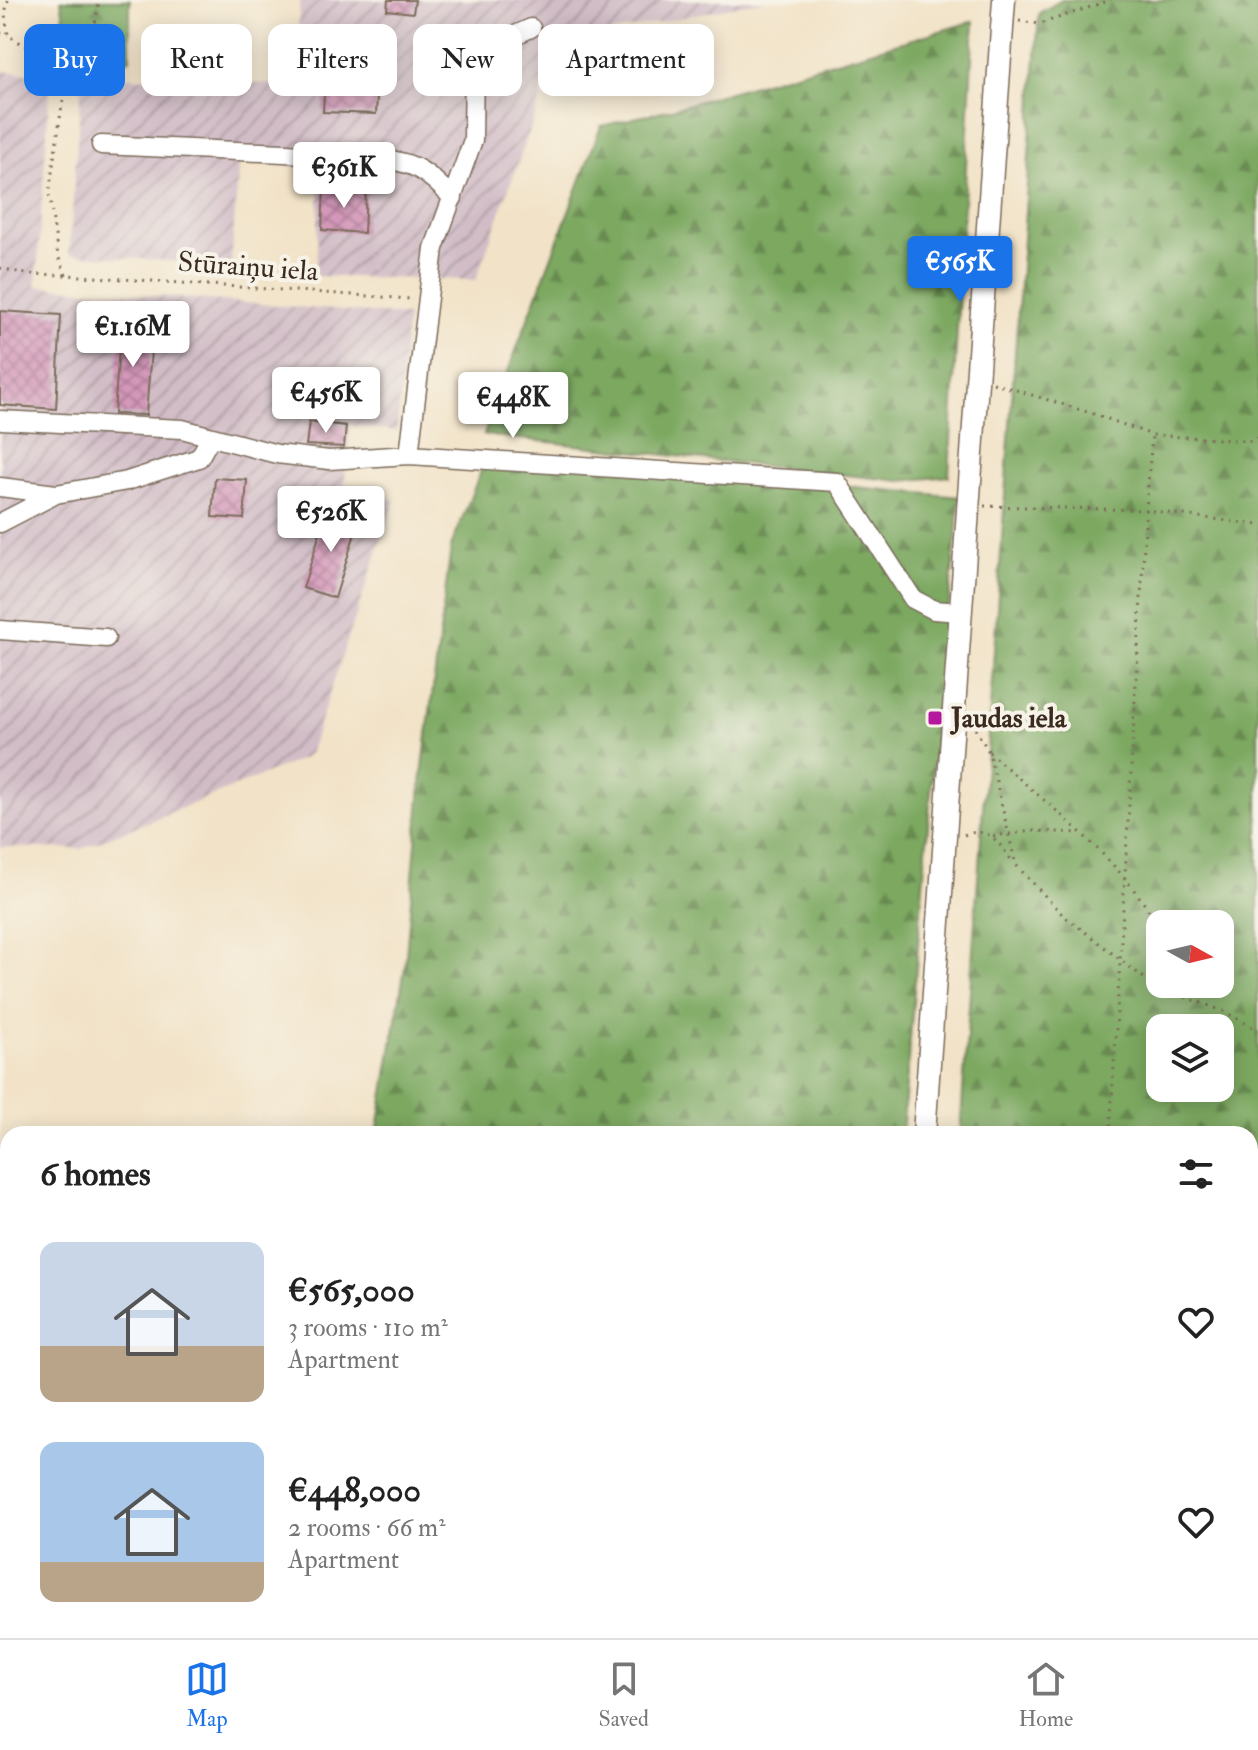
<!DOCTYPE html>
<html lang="en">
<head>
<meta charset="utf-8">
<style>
  :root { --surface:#fff; --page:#f2f2f2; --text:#222; --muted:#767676; --line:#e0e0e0; --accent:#1a73e8 }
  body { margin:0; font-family:"IM FELL Double Pica",serif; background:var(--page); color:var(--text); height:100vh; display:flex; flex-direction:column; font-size:30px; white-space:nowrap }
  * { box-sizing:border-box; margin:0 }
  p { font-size:26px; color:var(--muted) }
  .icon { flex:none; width:44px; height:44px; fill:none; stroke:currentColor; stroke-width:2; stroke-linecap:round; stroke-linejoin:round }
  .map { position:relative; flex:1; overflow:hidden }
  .sheet { position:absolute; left:0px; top:1126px; width:1258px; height:512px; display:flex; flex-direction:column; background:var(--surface); border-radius:24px 24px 0 0; box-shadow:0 4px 20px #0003 }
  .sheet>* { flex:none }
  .hud { position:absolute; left:24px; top:24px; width:800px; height:72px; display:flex; gap:16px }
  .needle { width:52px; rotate:98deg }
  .buttons { position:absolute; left:1146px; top:910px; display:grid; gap:16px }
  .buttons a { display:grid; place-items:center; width:88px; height:88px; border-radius:16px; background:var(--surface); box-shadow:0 4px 20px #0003; font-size:40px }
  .price { position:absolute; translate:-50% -68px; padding:0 18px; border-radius:8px; background:#fff; color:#222; font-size:26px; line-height:52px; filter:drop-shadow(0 2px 4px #0008) }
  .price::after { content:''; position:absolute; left:50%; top:48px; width:24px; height:18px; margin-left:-12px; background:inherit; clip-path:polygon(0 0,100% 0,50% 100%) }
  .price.current { background:var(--accent); color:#fff }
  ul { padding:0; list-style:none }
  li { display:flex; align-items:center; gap:24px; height:200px; padding:0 40px }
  li span { display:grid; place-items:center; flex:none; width:224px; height:160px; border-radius:16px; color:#555 }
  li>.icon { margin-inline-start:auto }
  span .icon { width:96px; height:96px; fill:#fffc; stroke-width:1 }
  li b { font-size:34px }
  h2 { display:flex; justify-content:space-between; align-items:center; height:96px; padding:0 40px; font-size:34px }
  .chip { padding:0 28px; border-radius:16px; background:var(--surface); box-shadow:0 4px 20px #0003; font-size:28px; line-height:72px }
  .chip.current { background:var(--accent); color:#fff }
  .dock { display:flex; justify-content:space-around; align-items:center; height:112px; border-top:2px solid var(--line); background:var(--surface); font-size:22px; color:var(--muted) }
  .dock a { display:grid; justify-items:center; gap:4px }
  .dock .current { color:var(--accent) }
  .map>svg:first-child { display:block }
</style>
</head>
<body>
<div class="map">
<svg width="1258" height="1638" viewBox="0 0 1258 1638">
  <defs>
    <pattern id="industrial-furrows" width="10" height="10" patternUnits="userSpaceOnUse" patternTransform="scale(2)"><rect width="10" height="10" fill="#d2bdc7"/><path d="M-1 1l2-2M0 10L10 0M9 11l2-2" fill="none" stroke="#ac9aa1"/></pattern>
    <pattern id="green-dots" width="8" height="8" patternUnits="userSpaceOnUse" patternTransform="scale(2)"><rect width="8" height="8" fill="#9bc26e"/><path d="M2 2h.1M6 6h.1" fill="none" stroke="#809e5a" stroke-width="1.8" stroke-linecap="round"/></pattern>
    <pattern id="forest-firs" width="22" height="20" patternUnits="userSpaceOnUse" patternTransform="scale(2)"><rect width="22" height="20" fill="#7ca861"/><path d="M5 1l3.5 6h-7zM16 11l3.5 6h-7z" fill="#67894f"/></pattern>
    <pattern id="building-cross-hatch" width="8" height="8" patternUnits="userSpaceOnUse" patternTransform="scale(2)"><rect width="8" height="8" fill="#d498ba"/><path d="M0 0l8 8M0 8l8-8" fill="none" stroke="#ad7c97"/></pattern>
  </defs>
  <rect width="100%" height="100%" fill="#f7f3e8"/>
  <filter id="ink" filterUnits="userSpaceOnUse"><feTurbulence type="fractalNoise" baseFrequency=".0125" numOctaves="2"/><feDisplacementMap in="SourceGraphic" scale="16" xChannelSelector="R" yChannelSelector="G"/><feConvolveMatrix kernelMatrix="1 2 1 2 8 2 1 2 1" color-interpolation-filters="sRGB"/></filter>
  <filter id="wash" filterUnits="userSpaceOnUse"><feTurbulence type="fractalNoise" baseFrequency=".006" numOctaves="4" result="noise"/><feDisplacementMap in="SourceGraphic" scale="32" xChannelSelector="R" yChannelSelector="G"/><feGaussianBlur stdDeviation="1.8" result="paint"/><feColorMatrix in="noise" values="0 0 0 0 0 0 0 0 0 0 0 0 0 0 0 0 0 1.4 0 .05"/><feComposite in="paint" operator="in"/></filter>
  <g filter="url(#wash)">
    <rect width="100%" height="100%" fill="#f2e3c8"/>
    <!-- industrial -->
    <path fill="url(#industrial-furrows)" d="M300 0H764L553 45 539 104 476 280 316 276 320 168 239 161 231 265 69 254 82 75 294 85Z
      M0 71 51 75 36 286 407 316 397 431 350 425 344 488 395 500 309 754 302 759 81 849 0 847Z"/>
    <!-- green -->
    <path fill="url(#green-dots)" stroke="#6b7646" stroke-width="2" d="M1258 1185V1403H1250V1189Z
      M1250 1412 1258 1413V1624L1250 1623Z
      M547 1630H873L872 1638H548Z"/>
    <!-- forest -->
    <path fill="url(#forest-firs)" stroke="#5c6940" stroke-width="2" fill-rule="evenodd" d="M61 0H130V59L79 64 64 51 65 24Z
      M1062 0H1258V1164L1250 1168V1134H960L1039 13ZM1160 924H1220V984H1160ZM1160 1028H1220V1088H1160Z
      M974 21 949 476 901 481 484 435 601 126 675 108Z
      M486 458 716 474 960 497 937 720 902 1134H377L405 967 422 775 451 547Z
      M0 1314H8V1630H228L227 1638H0Z
      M318 1630H510L511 1638H318Z"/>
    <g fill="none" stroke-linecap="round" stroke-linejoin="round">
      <!-- stream -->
      <path stroke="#5dcad0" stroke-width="4" d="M524 1630 526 1638"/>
    </g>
    <g id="blocks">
      <!-- building -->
      <path fill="url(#building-cross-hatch)" d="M388 0H415L413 13 387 10Z
        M328 26 381 29 376 114 323 112Z
        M324 186 366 189 364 233 322 230Z
        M0 311 61 315 56 409 0 405Z
        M121 322 153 324 146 415 114 414Z
        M309 422 346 426 344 447 306 445Z
        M215 478 247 480 244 519 212 517Z
        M327 510 359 520 335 598 303 588Z"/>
    </g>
  </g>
  <g filter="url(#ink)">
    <use href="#blocks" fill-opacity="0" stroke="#7b6b5a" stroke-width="2"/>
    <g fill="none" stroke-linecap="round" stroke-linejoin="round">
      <!-- minor casing -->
      <g stroke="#7b6b5a" stroke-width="21">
        <path id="minor" d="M101 145 374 157C417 163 423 169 453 198
          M0 420 182 429 277 454 329 460 409 455 837 482 913 599 934 610 960 612
          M409 455 434 248 473 140 474 57 488 47 531 28
          M0 487 56 494
          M0 523 56 494 127 481 199 458 211 437
          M0 630 106 638
          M1219 1630 1258 1635
          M1169 1638 1170 1630"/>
      </g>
      <!-- major casing -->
      <g stroke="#7b6b5a" stroke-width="25">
        <path id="major" d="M924 1134 1004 0
          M884 1638 885 1630"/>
      </g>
      <!-- path -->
      <path stroke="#7b6b5a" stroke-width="3" stroke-dasharray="2 6" stroke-linecap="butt" d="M8 0 5 14 8 35 62 69 65 77
        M1019 21 1040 24 1111 0
        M0 33 8 35
        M0 268 26 274 66 275 411 299
        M66 275 58 256 49 193 66 78 94 31 99 0
        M993 383 1097 415 1152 435 1250 441 1258 438
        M984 506 1146 510 1258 525
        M971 722 989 752 1016 865 1063 915 1153 985 1223 1011 1258 1030
        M989 752C1047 805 1123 859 1160 930
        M964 835C990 825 999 844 1013 862
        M993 836 1033 831 1080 833
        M1178 984 1180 995
        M1110 1134 1146 510 1152 435
        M0 1296H8
        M1250 1406 1258 1407
        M169 1630 188 1638
        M0 1634 19 1630
        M224 1638 231 1630
        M253 1638 254 1630"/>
      <!-- minor -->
      <use href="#minor" stroke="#fff" stroke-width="18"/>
      <!-- major -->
      <use href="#major" stroke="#fff" stroke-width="22"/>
    </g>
  </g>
  <!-- markers -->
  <rect fill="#b5179e" stroke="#f7f3e8" stroke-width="3" x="927" y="710" width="16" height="16" rx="4"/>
  <g text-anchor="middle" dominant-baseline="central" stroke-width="8" stroke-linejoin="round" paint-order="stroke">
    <!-- street labels -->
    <g font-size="28" fill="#3b2a1e" stroke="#f7f3e8">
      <text transform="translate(248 267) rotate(4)">Stūraiņu iela</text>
    </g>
    <!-- poi labels -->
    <g font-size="28" font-weight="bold" fill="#3b2a1e" stroke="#f7f3e8" text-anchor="start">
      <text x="951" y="718">Jaudas iela</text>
    </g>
  </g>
</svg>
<div class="buttons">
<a><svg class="needle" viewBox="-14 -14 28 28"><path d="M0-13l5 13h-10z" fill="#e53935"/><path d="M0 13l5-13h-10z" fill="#767676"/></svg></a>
<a><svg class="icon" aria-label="layers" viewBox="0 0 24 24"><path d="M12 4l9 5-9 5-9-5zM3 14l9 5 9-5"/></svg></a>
</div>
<b class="price" style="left:344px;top:210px">€361K</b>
<b class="price current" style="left:960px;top:304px">€565K</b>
<b class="price" style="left:133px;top:369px">€1.16M</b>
<b class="price" style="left:326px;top:435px">€456K</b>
<b class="price" style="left:513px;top:440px">€448K</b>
<b class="price" style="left:331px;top:554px">€526K</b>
<div class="hud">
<a class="chip current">Buy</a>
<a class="chip">Rent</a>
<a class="chip">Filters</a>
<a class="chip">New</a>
<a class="chip">Apartment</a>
</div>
<section class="sheet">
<h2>6 homes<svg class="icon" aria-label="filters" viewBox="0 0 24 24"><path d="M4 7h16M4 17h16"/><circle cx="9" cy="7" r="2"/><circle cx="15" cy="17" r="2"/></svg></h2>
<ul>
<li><span style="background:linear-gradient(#c9d6e8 65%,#b9a48a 0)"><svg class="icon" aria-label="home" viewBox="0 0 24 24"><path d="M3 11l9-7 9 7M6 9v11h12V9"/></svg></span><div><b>€565,000</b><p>3 rooms · 110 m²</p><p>Apartment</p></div><svg class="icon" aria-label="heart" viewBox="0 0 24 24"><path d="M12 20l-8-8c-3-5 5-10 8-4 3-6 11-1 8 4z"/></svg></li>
<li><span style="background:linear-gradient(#a9c7e8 75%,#b9a48a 0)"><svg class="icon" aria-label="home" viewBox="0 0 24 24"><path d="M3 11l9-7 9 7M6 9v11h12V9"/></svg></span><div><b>€448,000</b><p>2 rooms · 66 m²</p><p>Apartment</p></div><svg class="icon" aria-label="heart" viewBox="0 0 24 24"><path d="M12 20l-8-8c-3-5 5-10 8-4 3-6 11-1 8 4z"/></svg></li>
</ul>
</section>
</div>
<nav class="dock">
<a class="current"><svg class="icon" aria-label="map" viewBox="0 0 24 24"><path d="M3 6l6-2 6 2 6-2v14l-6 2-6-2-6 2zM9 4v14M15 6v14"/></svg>Map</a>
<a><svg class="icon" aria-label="saved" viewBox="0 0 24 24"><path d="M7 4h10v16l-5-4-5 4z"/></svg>Saved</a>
<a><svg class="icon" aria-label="home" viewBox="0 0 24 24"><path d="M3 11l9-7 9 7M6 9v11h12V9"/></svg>Home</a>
</nav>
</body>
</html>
